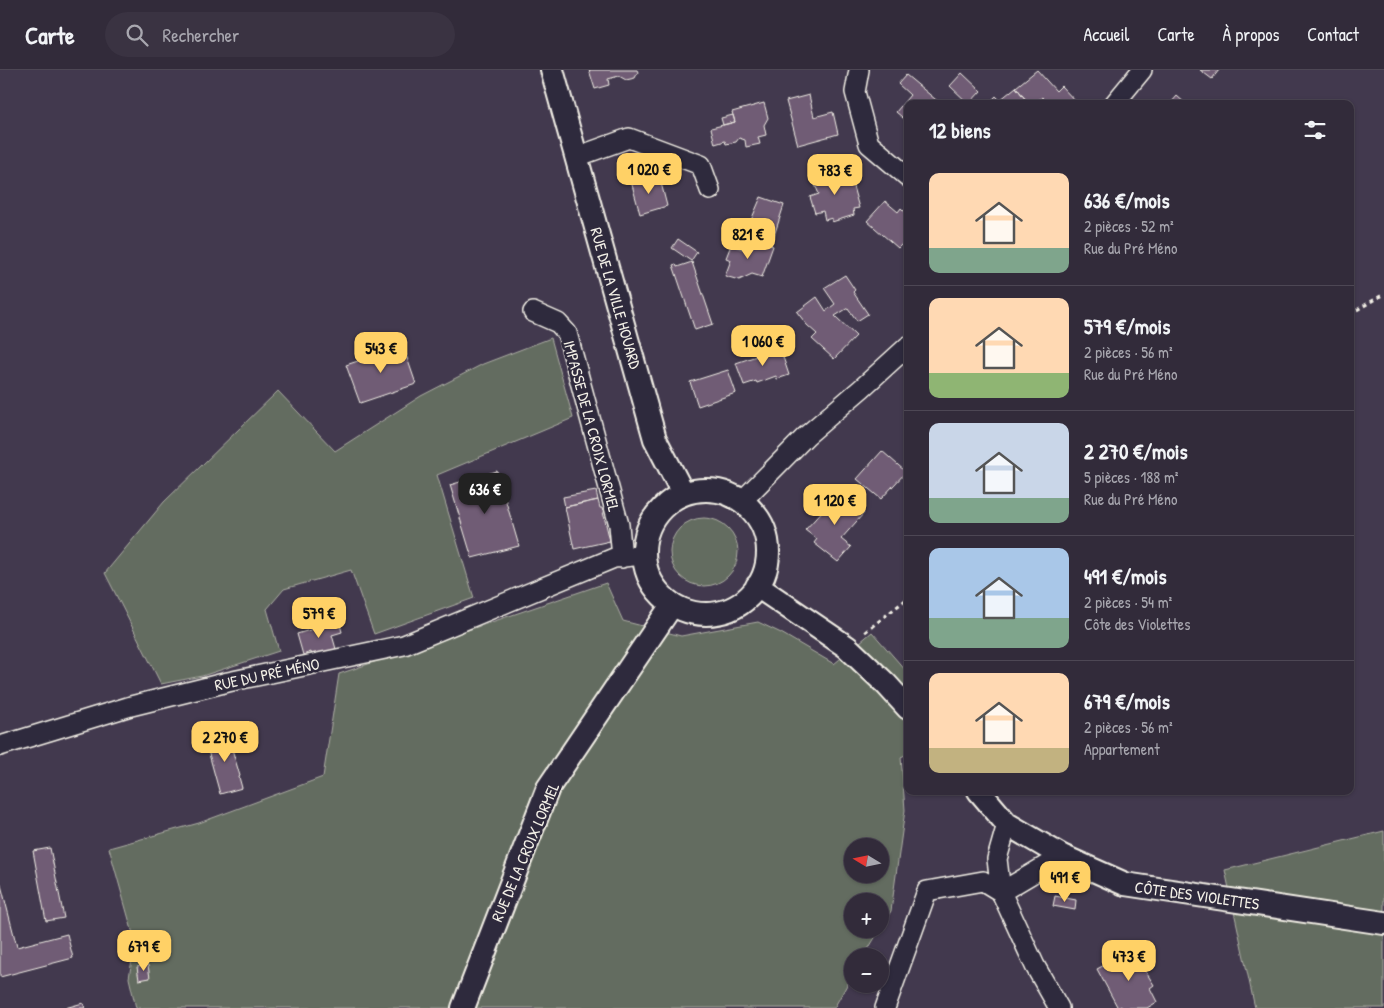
<!DOCTYPE html>
<html lang="fr">
<head>
<meta charset="utf-8">
<style>
  :root { --surface:#322b3a; --page:#3a3342; --text:#f1f3f6; --muted:#a8a7af; --line:#4d4754; --accent:#ffd166 }
  body { margin:0; font-family:"Patrick Hand",sans-serif; background:var(--page); color:var(--text); height:100vh; display:flex; flex-direction:column; font-size:19px; white-space:nowrap }
  * { box-sizing:border-box; margin:0 }
  p { font-size:16px; color:var(--muted) }
  .icon { flex:none; width:28px; height:28px; fill:none; stroke:currentColor; stroke-width:2; stroke-linecap:round; stroke-linejoin:round }
  .map { position:relative; flex:1; overflow:hidden }
  .details { position:absolute; left:904px; top:30px; width:450px; height:695px; display:flex; flex-direction:column; background:var(--surface); border-radius:10px; box-shadow:0 1px 4px #0004,0 0 0 1px var(--line) }
  .details>* { flex:none }
  .needle { width:32px; rotate:280deg }
  .fabs { position:absolute; left:844px; top:768px; display:grid; gap:10px }
  .fabs a { display:grid; place-items:center; width:45px; height:45px; border-radius:50%; background:var(--surface); box-shadow:0 1px 4px #0004,0 0 0 1px var(--line); font-size:25px }
  .price { position:absolute; translate:-50% -42px; padding:0 11px; border-radius:10px; background:var(--accent); color:#111; font-size:16px; line-height:32px; filter:drop-shadow(0 1px 2px #0008) }
  .price::after { content:''; position:absolute; left:50%; top:30px; width:15px; height:11px; margin-left:-8px; background:inherit; clip-path:polygon(0 0,100% 0,50% 100%) }
  .price.selected { background:#222; color:#fff }
  ul { padding:0; list-style:none }
  li { display:flex; align-items:center; gap:15px; height:125px; padding:0 25px }
  li+li { border-top:1px solid var(--line) }
  li span { display:grid; place-items:center; flex:none; width:140px; height:100px; border-radius:10px; color:#555 }
  li>.icon { margin-inline-start:auto }
  span .icon { width:60px; height:60px; fill:#fffc; stroke-width:1 }
  li b { font-size:21px }
  h2 { display:flex; justify-content:space-between; align-items:center; height:60px; padding:0 25px; font-size:21px }
  header { display:flex; align-items:center; gap:30px; box-sizing:border-box; height:70px; padding:0 25px; background:var(--surface); border-bottom:1px solid var(--line) }
  header strong { font-size:24px }
  nav { display:flex; gap:28px; margin-inline-start:auto; font-size:18px }
  .search { width:350px; height:45px; background:var(--page); display:flex; align-items:center; gap:12px; box-sizing:border-box; padding:0 18px; border-radius:28px; color:var(--muted); font-size:19px }
  .map>svg:first-child { display:block }
</style>
</head>
<body>
<header>
<strong>Carte</strong>
<div class="search"><svg class="icon" aria-label="search" viewBox="0 0 24 24"><circle cx="10" cy="10" r="6"/><path d="M15 15l6 6"/></svg>Rechercher</div>
<nav><a>Accueil</a><a>Carte</a><a>À propos</a><a>Contact</a></nav>
</header>
<div class="map">
<svg width="1384" height="938" viewBox="0 0 1384 938">
  <rect width="100%" height="100%" fill="#42394e"/>
  <filter id="ink" filterUnits="userSpaceOnUse"><feTurbulence type="fractalNoise" baseFrequency=".02" numOctaves="2"/><feDisplacementMap in="SourceGraphic" scale="10" xChannelSelector="R" yChannelSelector="G"/><feConvolveMatrix kernelMatrix="1 2 1 2 8 2 1 2 1" color-interpolation-filters="sRGB"/></filter>
  <g filter="url(#ink)">
    <!-- green -->
    <path fill="#646c60" stroke="#acaea4" fill-rule="evenodd" d="M551 268 573 348 437 405 474 528 374 564 351 500 284 519 267 539 279 581 202 606 161 614 105 503 164 432 278 321 335 381 421 326 483 294Z
      M670 482a34 34 0 1 1 68 0a34 34 0 1 1-68 0Z
      M606 513 623 551 681 566 758 552 781 563 834 594 872 562 907 602V684L901 687 905 740 891 841 864 886H852V906L834 938H136L129 908 135 871 109 778 199 753 323 707 339 604ZM852 776H880V804H852ZM852 831H880V859H852Z
      M1384 761V938H1255L1225 800Z"/>
    <!-- building -->
    <path fill="#6f5b74" stroke="#f4f1e8" d="M589 0H637L638 2 635 8 626 10 619 6 608 9 609 15 595 19Z
      M1037 0 1056 21 1061 16 1078 34H1048L1042 27 1034 34H1029L1016 17Z
      M1200 0H1219L1212 9Z
      M962 3 981 21 969 34 950 16Z
      M906 5 941 34H908V52L896 42 910 25 898 14Z
      M1016 17 1029 34H993L991 31 996 26 1000 30Z
      M809 25 814 47 833 42 838 64 798 75 786 31Z
      M1177 26 1186 34H1170Z
      M764 33 768 48 764 55 766 65 758 67 760 74 746 77 745 70 739 68 736 72 726 74 725 71 715 74 711 58 735 52 732 42Z
      M733 45 735 52 723 55 721 48Z
      M848 99 859 138 853 139 854 145 832 152V148L825 150 823 141 815 143 810 127 819 124 813 110Z
      M642 108 644 114 660 109 667 136 640 144 631 111Z
      M761 127 784 135 771 175 749 167 753 156 749 155Z
      M885 131 898 142 901 138 908 145V168L898 178 867 151Z
      M678 169 697 182 691 191 672 178Z
      M754 169 773 176 762 207 752 204 739 210 725 206 731 190 726 188 731 175 749 181Z
      M692 192 713 254 695 260 673 195 676 194 677 197Z
      M845 205 855 220 853 222 868 244 857 251 848 238 835 246 856 266 834 289 812 269 817 264 807 255 797 242 817 227 826 241 835 234 824 218Z
      M403 276 416 314 360 333 346 295Z
      M780 278 789 305 777 309 776 306 757 313 756 311 744 315 736 293Z
      M728 300 736 323 698 336 690 312Z
      M882 381 906 402 881 429 857 409Z
      M497 401 519 476 472 488 450 415Z
      M596 421 598 430 565 437 563 427Z
      M839 423 864 443 841 469 851 477 838 492 814 473 817 469 805 460Z
      M598 430 600 438H602L610 471 574 479 565 437Z
      M339 551 342 562 332 565 336 579 312 586 311 582 303 585 297 564Z
      M236 664 239 677 232 679 240 706 239 707 242 718 220 724 206 673Z
      M50 778 64 848 46 851 33 781Z
      M0 811 17 877 67 864 73 888 0 907Z
      M1055 826 1076 830 1075 840 1053 836Z
      M1133 880 1140 891 1144 889 1148 896 1144 899 1154 915 1150 918 1157 932 1147 938H1122L1121 936 1118 938 1097 899Z
      M148 895 150 908 139 910 137 897Z
      M83 933 85 938H65Z"/>
    <g fill="none" stroke-linecap="round" stroke-linejoin="round">
      <!-- minor casing -->
      <g stroke="#f4f1e8" stroke-width="22">
        <path id="minor" d="M859 0 855 22 869 74 908 107
          M1114 34 1142 0
          M576 87 629 68 701 95 710 120
          M533 242 558 253 567 263 619 455 622 488
          M742 431 806 366 862 318 908 276
          M0 676 131 636 228 612 404 575 614 488 643 485
          M1007 754 997 789 1001 822 1035 896 1059 938
          M1001 822 1062 786
          M885 938 927 821 983 811 1001 822"/>
      </g>
      <!-- tertiary casing -->
      <g stroke="#f4f1e8" stroke-width="26">
        <path id="tertiary" d="M552 0 655 369 683 423
          M644 482a62 62 0 1 1 124 0a62 62 0 1 1-124 0Z
          M757 516 847 577 886 614 908 638
          M979 721 1007 754 1062 786 1125 814 1384 853
          M463 938 548 718 672 535"/>
      </g>
      <!-- path -->
      <path stroke="#f4f1e8" stroke-width="3" stroke-dasharray="4 4" stroke-linecap="butt" d="M1350 244 1384 224
        M865 562 908 528"/>
      <!-- minor -->
      <use href="#minor" stroke="#2f2a3d" stroke-width="19"/>
      <!-- tertiary -->
      <use href="#tertiary" stroke="#2f2a3d" stroke-width="22"/>
    </g>
  </g>
  <g text-anchor="middle" dominant-baseline="central" stroke-width="5" stroke-linejoin="round" paint-order="stroke">
    <!-- street labels -->
    <g font-size="16" fill="#f4f1e8" stroke="#2f2a3d">
      <text transform="translate(616 228) rotate(74)">RUE DE LA VILLE HOUARD</text>
      <text transform="translate(592 356) rotate(75)">IMPASSE DE LA CROIX LORMEL</text>
      <text transform="translate(267 604) rotate(-12)">RUE DU PRÉ MÉNO</text>
      <text transform="translate(525 782) rotate(-67)">RUE DE LA CROIX LORMEL</text>
      <text transform="translate(1197 825) rotate(8)">CÔTE DES VIOLETTES</text>
    </g>
  </g>
</svg>
<div class="fabs">
<a><svg class="needle" viewBox="-14 -14 28 28"><path d="M0-13l5 13h-10z" fill="#e53935"/><path d="M0 13l5-13h-10z" fill="#a8a7af"/></svg></a>
<a>+</a>
<a>−</a>
</div>
<b class="price" style="left:649px;top:125px">1 020 €</b>
<b class="price" style="left:835px;top:126px">783 €</b>
<b class="price" style="left:748px;top:190px">821 €</b>
<b class="price" style="left:763px;top:297px">1 060 €</b>
<b class="price" style="left:381px;top:304px">543 €</b>
<b class="price selected" style="left:485px;top:445px">636 €</b>
<b class="price" style="left:835px;top:456px">1 120 €</b>
<b class="price" style="left:319px;top:569px">579 €</b>
<b class="price" style="left:225px;top:693px">2 270 €</b>
<b class="price" style="left:1065px;top:833px">491 €</b>
<b class="price" style="left:144px;top:902px">679 €</b>
<b class="price" style="left:1129px;top:912px">473 €</b>
<section class="details">
<h2>12 biens<svg class="icon" aria-label="filters" viewBox="0 0 24 24"><path d="M4 7h16M4 17h16"/><circle cx="9" cy="7" r="2"/><circle cx="15" cy="17" r="2"/></svg></h2>
<ul>
<li><span style="background:linear-gradient(#ffd9b3 75%,#7fa58c 0)"><svg class="icon" aria-label="home" viewBox="0 0 24 24"><path d="M3 11l9-7 9 7M6 9v11h12V9"/></svg></span><div><b>636 €/mois</b><p>2 pièces · 52 m²</p><p>Rue du Pré Méno</p></div></li>
<li><span style="background:linear-gradient(#ffd9b3 75%,#8fb573 0)"><svg class="icon" aria-label="home" viewBox="0 0 24 24"><path d="M3 11l9-7 9 7M6 9v11h12V9"/></svg></span><div><b>579 €/mois</b><p>2 pièces · 56 m²</p><p>Rue du Pré Méno</p></div></li>
<li><span style="background:linear-gradient(#c9d6e8 75%,#7fa58c 0)"><svg class="icon" aria-label="home" viewBox="0 0 24 24"><path d="M3 11l9-7 9 7M6 9v11h12V9"/></svg></span><div><b>2 270 €/mois</b><p>5 pièces · 188 m²</p><p>Rue du Pré Méno</p></div></li>
<li><span style="background:linear-gradient(#a9c7e8 70%,#7fa58c 0)"><svg class="icon" aria-label="home" viewBox="0 0 24 24"><path d="M3 11l9-7 9 7M6 9v11h12V9"/></svg></span><div><b>491 €/mois</b><p>2 pièces · 54 m²</p><p>Côte des Violettes</p></div></li>
<li><span style="background:linear-gradient(#ffd9b3 75%,#c2b280 0)"><svg class="icon" aria-label="home" viewBox="0 0 24 24"><path d="M3 11l9-7 9 7M6 9v11h12V9"/></svg></span><div><b>679 €/mois</b><p>2 pièces · 56 m²</p><p>Appartement</p></div></li>
</ul>
</section>
</div>
</body>
</html>
